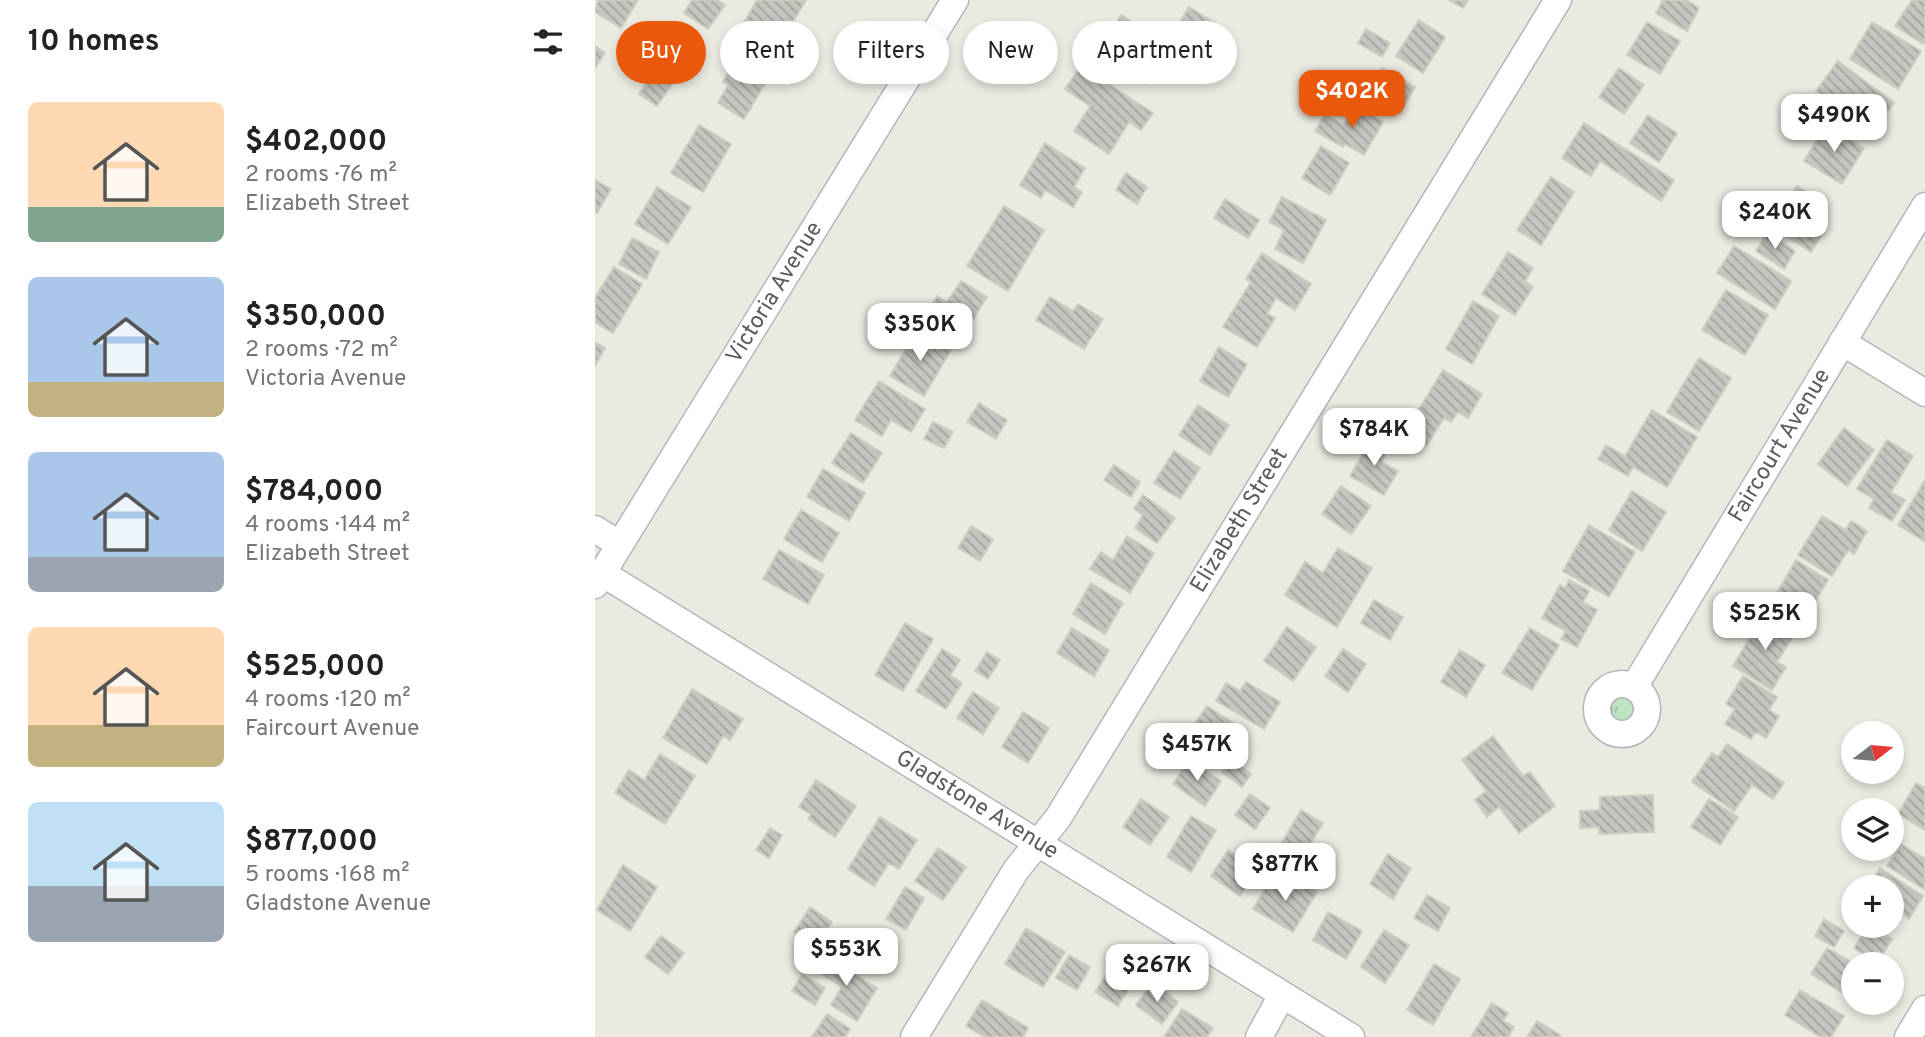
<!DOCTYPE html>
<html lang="en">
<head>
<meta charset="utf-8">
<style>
  :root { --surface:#fff; --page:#f2f2f2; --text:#222; --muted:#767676; --accent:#ea580c }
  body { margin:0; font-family:Overpass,sans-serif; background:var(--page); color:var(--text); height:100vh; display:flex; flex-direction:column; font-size:26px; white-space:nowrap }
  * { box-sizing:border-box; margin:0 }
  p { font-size:23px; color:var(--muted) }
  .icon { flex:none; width:38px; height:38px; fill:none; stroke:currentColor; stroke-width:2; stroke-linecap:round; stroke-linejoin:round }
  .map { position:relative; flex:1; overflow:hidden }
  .details { display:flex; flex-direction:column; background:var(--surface); width:595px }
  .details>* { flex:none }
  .top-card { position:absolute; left:21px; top:21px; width:665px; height:63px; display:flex; gap:14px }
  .needle { width:46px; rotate:74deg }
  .fabs { position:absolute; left:1246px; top:721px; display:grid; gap:14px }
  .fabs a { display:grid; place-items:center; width:63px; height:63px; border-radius:50%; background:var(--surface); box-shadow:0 4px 10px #0003; font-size:35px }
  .price { position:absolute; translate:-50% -60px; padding:0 16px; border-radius:14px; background:#fff; color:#222; font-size:23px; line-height:46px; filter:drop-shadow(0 2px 4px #0008) }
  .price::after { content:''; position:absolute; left:50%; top:42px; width:21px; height:16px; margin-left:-10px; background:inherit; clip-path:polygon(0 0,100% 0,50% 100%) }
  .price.on { background:var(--accent); color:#fff }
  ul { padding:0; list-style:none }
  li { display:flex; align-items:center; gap:21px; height:175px; padding:0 28px }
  li span { display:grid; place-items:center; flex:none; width:196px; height:140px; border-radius:10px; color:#555 }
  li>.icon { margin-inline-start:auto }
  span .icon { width:84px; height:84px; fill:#fffc; stroke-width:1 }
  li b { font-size:30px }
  h2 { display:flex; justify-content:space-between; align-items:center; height:84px; padding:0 28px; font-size:30px }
  .pill { padding:0 24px; border-radius:32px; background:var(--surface); box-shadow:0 4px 10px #0003; font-size:24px; line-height:63px }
  .pill.on { background:var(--accent); color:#fff }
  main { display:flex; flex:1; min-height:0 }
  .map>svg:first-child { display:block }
</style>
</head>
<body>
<main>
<section class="details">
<h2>10 homes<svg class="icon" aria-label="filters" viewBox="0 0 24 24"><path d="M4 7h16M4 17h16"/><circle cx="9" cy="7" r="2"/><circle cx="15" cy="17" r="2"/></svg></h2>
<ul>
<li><span style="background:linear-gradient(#ffd9b3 75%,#7fa58c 0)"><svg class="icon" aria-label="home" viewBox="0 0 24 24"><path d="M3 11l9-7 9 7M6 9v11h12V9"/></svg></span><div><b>$402,000</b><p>2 rooms · 76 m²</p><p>Elizabeth Street</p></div></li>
<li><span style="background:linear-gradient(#a9c7e8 75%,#c2b280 0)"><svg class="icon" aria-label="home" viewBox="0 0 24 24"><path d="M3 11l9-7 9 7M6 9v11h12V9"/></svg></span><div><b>$350,000</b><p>2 rooms · 72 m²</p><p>Victoria Avenue</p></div></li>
<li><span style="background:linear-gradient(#a9c7e8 75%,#9aa5b1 0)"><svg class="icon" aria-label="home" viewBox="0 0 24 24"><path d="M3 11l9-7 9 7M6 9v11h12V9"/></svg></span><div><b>$784,000</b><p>4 rooms · 144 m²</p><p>Elizabeth Street</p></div></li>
<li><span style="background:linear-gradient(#ffd9b3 70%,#c2b280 0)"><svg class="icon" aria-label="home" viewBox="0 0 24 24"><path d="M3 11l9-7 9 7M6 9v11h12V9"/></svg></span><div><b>$525,000</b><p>4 rooms · 120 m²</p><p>Faircourt Avenue</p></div></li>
<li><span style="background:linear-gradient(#bfe0f5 60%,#9aa5b1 0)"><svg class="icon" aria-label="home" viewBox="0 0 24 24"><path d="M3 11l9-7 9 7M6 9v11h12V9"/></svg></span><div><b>$877,000</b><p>5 rooms · 168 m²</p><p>Gladstone Avenue</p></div></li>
</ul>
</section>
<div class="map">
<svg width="1330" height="1037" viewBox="0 0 1330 1037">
  <defs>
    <pattern id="grass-tufts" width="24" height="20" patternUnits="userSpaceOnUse" patternTransform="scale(1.75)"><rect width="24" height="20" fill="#bee2c2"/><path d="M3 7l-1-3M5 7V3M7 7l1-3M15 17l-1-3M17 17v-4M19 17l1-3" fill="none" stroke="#9dbaa1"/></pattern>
    <pattern id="building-back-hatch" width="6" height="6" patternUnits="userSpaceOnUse" patternTransform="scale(1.75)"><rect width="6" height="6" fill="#c6c4be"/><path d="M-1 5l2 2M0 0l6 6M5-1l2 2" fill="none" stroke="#a4a29e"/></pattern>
  </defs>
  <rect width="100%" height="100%" fill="#ebeae1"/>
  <!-- grass -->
  <path fill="url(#grass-tufts)" d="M1012 708a14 14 0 1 1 28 0a14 14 0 1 1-28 0Z"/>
  <!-- building -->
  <path fill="url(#building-back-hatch)" stroke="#cfccc0" stroke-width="2" d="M3 0H43L26 28 0 12Z
    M97 0H122L130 5 113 29 89 13Z
    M162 0H211L180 52 144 31Z
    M854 0H873L868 8Z
    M1068 0H1091L1104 8 1092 31 1061 13Z
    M1317 0H1330V41L1328 44 1300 26Z
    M594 7 625 26 606 57 575 39Z
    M526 15 574 43 550 84 502 56Z
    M824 20 850 37 828 73 801 56Z
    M1052 22 1085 41 1065 74 1032 55Z
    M1277 22 1326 51 1303 89 1255 59Z
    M771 29 795 43 787 57 763 43Z
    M0 46 10 53 0 68Z
    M142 58 174 77 149 119 123 103 133 85 128 82Z
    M68 59 86 71 62 106 44 94Z
    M1243 61 1299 103 1282 126 1267 116 1254 133 1222 110 1230 98 1221 91Z
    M486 66 558 113 546 130 534 122 514 154 479 131 495 106 470 89Z
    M787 68 820 87 805 113 772 94Z
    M1024 68 1049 85 1029 114 1004 97Z
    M760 105 788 122 769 155 750 144 748 147 720 131 730 114 749 125Z
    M1053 115 1082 133 1064 162 1035 143Z
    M989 123 1079 180 1066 201 1005 161 996 176 967 158Z
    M104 125 136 144 108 192 76 173Z
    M1231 125 1269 148 1247 184 1209 161Z
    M450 143 490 168 479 187 487 192 478 207 450 190 446 198 425 185Z
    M726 146 754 163 735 195 707 178Z
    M531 173 552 187 542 204 521 190Z
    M956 177 979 192 946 245 922 230Z
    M0 180 16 189 2 213 0 212Z
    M1202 186 1228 203 1216 223 1229 231 1216 252 1177 227Z
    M62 187 96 207 73 244 40 224Z
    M687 197 731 220 708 263 680 249 689 230 674 222Z
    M630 199 664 220 653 238 619 218Z
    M409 206 449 230 413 291 372 266Z
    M1172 233 1200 251 1189 269 1161 251Z
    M37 238 64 252 51 279 24 264Z
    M1139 246 1196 281 1180 309 1122 273Z
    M913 252 938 268 930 281 938 287 920 315 887 294Z
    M667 253 716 284 700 310 681 298 672 314 680 318 662 347 628 327 656 282 651 279Z
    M19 267 47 284 18 333 0 322V298Z
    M366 281 392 297 362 345 326 323 342 296 352 302Z
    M1131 290 1173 315 1150 355 1107 330Z
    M455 297 478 311 483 304 508 319 489 349 441 320Z
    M878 301 904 316 877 364 851 349Z
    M322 330 356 350 329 396 295 376Z
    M0 342 10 348 0 366Z
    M624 347 652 364 633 397 605 381Z
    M1104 358 1136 378 1104 431 1072 412Z
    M848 370 887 394 873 418 863 412 856 422 849 418 832 445 810 432Z
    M284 381 330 409 316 432 296 420 287 436 260 420Z
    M384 403 412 420 401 439 372 422Z
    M603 405 634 425 615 455 584 435Z
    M1057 410 1102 437 1072 487 1038 467 1033 476 1003 459 1011 445 1030 456Z
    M338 422 358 432 349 448 329 439Z
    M1249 428 1279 450 1252 486 1223 464Z
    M256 433 287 453 268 483 237 463Z
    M776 439 793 448 786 462 803 471 789 495 755 476Z
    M1292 440 1318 456 1296 492 1310 500 1297 521 1274 508 1279 499 1262 489Z
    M579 451 605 468 585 499 559 483Z
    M519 465 545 482 536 497 509 480Z
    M228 469 270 493 254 521 212 497Z
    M1330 480V540L1329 541 1303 525Z
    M746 486 776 506 756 534 727 514Z
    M1037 491 1071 512 1047 551 1014 530Z
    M548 495 580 518 562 543 540 528 548 515 539 509Z
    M206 510 244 533 227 562 189 539Z
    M1227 516 1251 530 1256 521 1272 531 1259 554 1253 550 1237 576 1203 555Z
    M994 525 1040 552 1014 597 968 571Z
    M376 526 398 539 385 561 363 548Z
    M532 536 559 553 535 593 495 569 506 552 518 560Z
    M743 548 777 568 742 627 690 595 710 562 728 573Z
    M184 550 229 575 213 604 168 579Z
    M1201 560 1233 580 1204 628 1178 613 1185 602 1179 598Z
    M974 580 994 591 988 602 1002 610 982 647 966 639 971 631 947 618 965 585 970 588Z
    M496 583 528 603 510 634 478 614Z
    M779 600 808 617 795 640 766 623Z
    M1169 614 1200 633 1182 662 1191 667 1177 690 1138 666Z
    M310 623 338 639 308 691 280 675Z
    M692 627 721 647 698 681 669 661Z
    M477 628 514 650 499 676 462 653Z
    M935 628 964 645 937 690 907 673Z
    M347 649 365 660 355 675 367 683 351 709 321 691Z
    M748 649 771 664 753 692 730 676Z
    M865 650 890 665 871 697 846 682Z
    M392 652 405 660 393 679 380 671Z
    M1148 676 1182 697 1174 710 1184 716 1171 738 1161 732 1156 739 1130 724 1140 709 1131 704Z
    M651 682 685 702 669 729 621 701 631 683 645 691Z
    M97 689 148 719 135 740 128 736 112 764 68 738Z
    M378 692 404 708 388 734 362 718Z
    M612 706 649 730 631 757 594 732Z
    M428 712 454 728 433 763 407 747Z
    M898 736 928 776 935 772 960 806 924 833 904 807 892 817 880 800 891 791 867 760Z
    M1132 744 1189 783 1178 799 1157 785 1139 811 1097 782 1117 753 1123 757Z
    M65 754 100 776 70 824 20 793 34 770 49 780Z
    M636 759 656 774 647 787 627 772Z
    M594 760 626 781 610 806 578 784Z
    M221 780 261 806 240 837 213 819 216 814 204 807Z
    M1321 783 1330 788V830L1303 814Z
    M655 794 675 808 660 829 640 815Z
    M1058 795 1059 832 1004 834V827L985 828V811L1005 810V797Z
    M546 799 574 817 555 845 528 827Z
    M1114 799 1143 817 1125 845 1096 827Z
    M706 810 728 823 706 859 685 846Z
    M596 816 621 830 596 872 572 857Z
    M285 817 322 840 304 869 294 863 279 886 253 869Z
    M175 828 187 835 174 858 161 850Z
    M1306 844 1330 859 1329 889 1292 866Z
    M343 848 371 867 348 900 320 881Z
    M633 850 663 871 645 896 616 876Z
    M793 854 816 868 798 899 775 884Z
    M28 865 62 887 35 931 2 910Z
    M1285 868 1328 896 1314 919 1306 913 1294 932 1285 926H1297V887H1273Z
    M697 877 722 892 698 932 658 909 675 880 690 890Z
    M310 887 329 898 311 930 291 919Z
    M832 895 855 908 843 931 819 918Z
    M215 907 237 922 221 946 199 932Z
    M733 912 767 931 751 959 718 940Z
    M1229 919 1249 931 1239 947 1220 936Z
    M1273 926H1276L1297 939 1282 963 1259 948Z
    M431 928 470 952 448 987 410 964Z
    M789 930 814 945 790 983 766 967Z
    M66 936 89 953 73 974 50 957Z
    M1232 948 1260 964 1258 999 1216 974Z
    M226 954 282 988 262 1021 236 1005 247 987 217 968Z
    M474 955 495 967 482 990 461 978Z
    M519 962 541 976 523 1006 500 992Z
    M839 964 865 979 838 1025 812 1010Z
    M207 974 230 988 220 1005 197 991Z
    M558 983 583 1002 567 1024 541 1005Z
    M1205 990 1249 1016 1236 1037H1226L1190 1015Z
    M387 1000 433 1028 428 1037H390L371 1026Z
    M897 1003 913 1013 908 1021 919 1027 913 1037H876Z
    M587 1009 618 1028 612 1037H569Z
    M232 1014 255 1029 250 1037H217Z
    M942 1021 965 1035 964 1037H932Z"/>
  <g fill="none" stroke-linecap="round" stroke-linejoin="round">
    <!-- minor casing -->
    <g stroke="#b3b6bb" stroke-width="29">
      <g id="minor">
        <path d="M1247 342 1330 393"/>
        <path d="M0 529 24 544"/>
        <path id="s1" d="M7 573 756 1037"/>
        <path id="s2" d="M0 585 360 0"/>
        <circle cx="1027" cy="709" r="25"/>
        <path id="s3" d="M1039 687 1330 206"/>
        <path id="s4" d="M319 1037 421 870 463 818 963 0"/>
        <path d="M664 1037 687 995"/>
        <path d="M1313 1037 1330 1009"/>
      </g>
    </g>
    <!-- minor -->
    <use href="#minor" stroke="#fff" stroke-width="26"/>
  </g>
  <g text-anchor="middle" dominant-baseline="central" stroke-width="5" stroke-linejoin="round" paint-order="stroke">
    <!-- street labels -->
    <g font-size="23" fill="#595c61" stroke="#fff">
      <text stroke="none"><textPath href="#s2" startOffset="343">Victoria Avenue</textPath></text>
      <text stroke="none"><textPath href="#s3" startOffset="282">Faircourt Avenue</textPath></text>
      <text stroke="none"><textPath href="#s4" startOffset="611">Elizabeth Street</textPath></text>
      <text stroke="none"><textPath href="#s1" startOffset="441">Gladstone Avenue</textPath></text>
    </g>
  </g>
</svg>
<div class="fabs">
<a><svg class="needle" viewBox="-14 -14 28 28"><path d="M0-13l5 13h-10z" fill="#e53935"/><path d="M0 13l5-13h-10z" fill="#767676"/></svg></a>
<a><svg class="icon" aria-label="layers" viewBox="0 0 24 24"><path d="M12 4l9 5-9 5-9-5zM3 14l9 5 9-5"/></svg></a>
<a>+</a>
<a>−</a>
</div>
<b class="price on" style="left:757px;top:130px">$402K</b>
<b class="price" style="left:1239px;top:154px">$490K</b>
<b class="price" style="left:1180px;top:251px">$240K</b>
<b class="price" style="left:325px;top:363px">$350K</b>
<b class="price" style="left:779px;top:468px">$784K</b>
<b class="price" style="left:1170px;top:652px">$525K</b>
<b class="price" style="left:602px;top:783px">$457K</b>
<b class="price" style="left:690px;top:903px">$877K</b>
<b class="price" style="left:251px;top:988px">$553K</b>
<b class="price" style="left:562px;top:1004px">$267K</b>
<div class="top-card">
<a class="pill on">Buy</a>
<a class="pill">Rent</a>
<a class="pill">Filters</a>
<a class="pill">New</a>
<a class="pill">Apartment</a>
</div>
</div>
</main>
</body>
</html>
